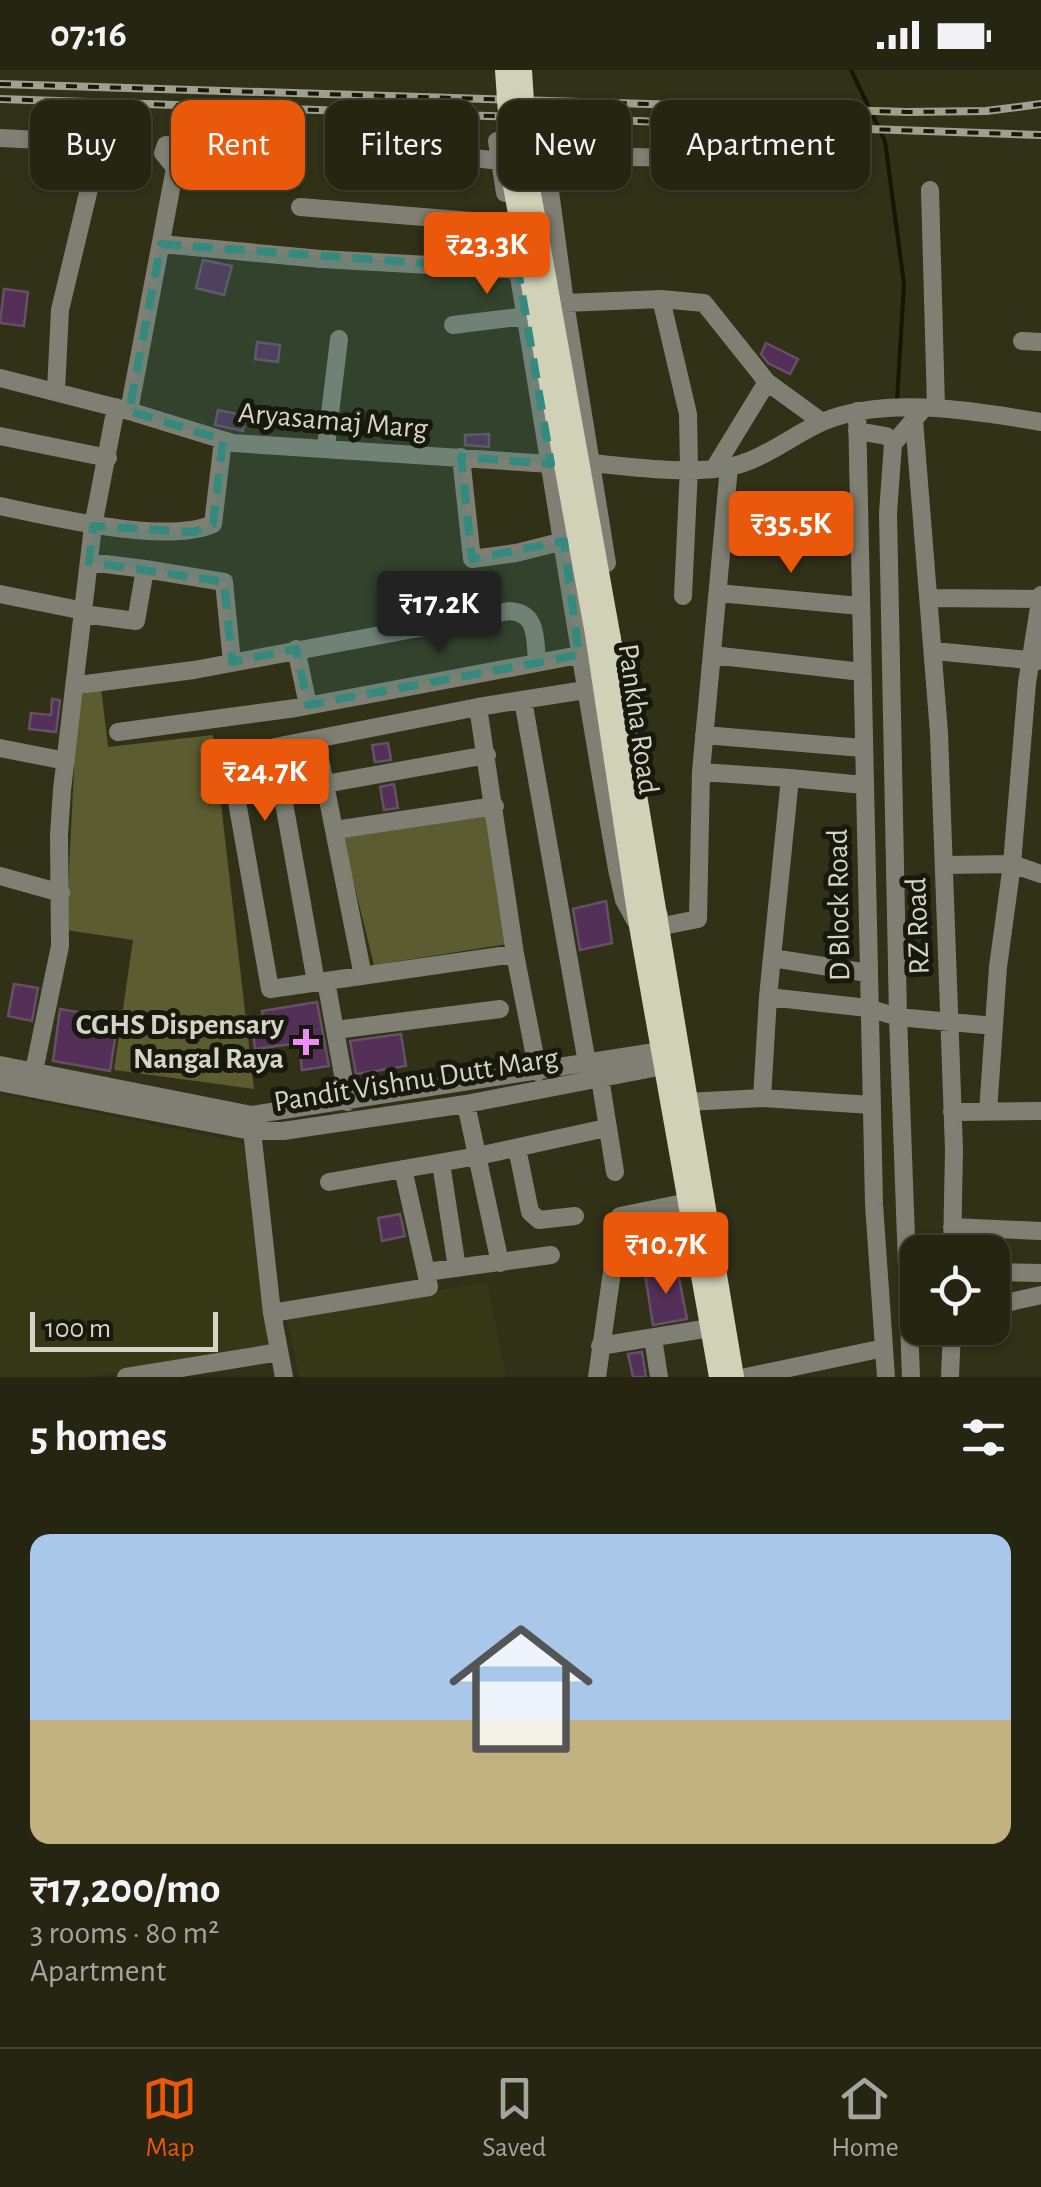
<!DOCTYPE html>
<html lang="en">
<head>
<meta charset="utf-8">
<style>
  :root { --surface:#252512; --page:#2d2d1b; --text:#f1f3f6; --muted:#a3a59f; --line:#424232; --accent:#ea580c }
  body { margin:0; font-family:"Alegreya Sans",sans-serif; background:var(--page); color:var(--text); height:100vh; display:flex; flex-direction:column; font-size:38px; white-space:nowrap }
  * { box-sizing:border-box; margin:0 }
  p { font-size:32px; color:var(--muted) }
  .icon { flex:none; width:55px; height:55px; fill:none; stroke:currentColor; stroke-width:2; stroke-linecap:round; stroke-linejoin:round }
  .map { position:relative; height:1307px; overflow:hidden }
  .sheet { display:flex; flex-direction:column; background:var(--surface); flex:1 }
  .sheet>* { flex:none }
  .top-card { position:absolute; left:30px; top:30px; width:982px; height:90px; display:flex; gap:20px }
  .tools { position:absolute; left:900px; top:1165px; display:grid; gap:20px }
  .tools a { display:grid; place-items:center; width:110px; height:110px; border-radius:20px; background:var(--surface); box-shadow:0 2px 8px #0004,0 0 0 2px var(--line); font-size:50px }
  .scale { position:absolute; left:30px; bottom:25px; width:188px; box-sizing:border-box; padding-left:10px; border:5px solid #d3d4c5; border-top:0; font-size:28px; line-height:35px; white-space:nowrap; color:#d3d4c5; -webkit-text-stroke:8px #18190d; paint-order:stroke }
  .price { position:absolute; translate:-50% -85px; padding:0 22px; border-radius:10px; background:var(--accent); color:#fff; font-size:32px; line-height:65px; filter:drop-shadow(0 2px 5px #0008) }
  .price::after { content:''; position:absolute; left:50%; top:60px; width:30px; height:22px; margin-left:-15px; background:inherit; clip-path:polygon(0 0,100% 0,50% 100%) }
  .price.active { background:#222; color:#fff }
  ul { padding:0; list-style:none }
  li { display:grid; align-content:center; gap:20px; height:530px; padding:0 30px }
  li+li { border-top:2px solid var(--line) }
  li span { display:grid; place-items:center; height:310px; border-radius:20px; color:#555 }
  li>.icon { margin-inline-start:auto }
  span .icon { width:180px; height:180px; fill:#fffc; stroke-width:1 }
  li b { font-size:42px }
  h2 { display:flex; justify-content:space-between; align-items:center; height:120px; padding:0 30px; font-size:42px }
  .tag { padding:0 35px; border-radius:20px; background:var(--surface); box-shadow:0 2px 8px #0004,0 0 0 2px var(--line); font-size:35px; line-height:90px }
  .tag.active { background:var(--accent); color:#fff }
  .status { display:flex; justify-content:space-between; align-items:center; height:70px; padding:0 50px; background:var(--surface); direction:ltr }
  .status svg { height:28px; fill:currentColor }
  .menu { display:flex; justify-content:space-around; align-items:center; height:140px; border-top:2px solid var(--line); background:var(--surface); font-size:28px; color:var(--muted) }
  .menu a { display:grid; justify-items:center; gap:5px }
  .menu .active { color:var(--accent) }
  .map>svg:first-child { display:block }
</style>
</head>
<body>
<div class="status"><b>07:16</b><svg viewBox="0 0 49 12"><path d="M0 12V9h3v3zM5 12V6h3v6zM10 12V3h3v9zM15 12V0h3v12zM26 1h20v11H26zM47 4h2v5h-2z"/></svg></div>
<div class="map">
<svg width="1041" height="1307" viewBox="0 0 1041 1307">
  <rect width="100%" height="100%" fill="#313118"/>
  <!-- built -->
  <path fill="#373816" d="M0 1024 243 1073 269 1275 88 1307H0Z
    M487 1212 506 1307H299L287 1248Z"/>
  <!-- green -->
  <path fill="#5b5c2f" d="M101 617 108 677 213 665 254 1019 114 1000 133 870 66 860 78 620Z
    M489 744 508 874 374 895 342 765Z"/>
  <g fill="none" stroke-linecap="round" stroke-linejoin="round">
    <!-- stream -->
    <path stroke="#151500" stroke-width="4" d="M851 0 885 71 904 214 897 331"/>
  </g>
  <!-- building -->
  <path fill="#542f58" stroke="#645166" stroke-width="2.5" d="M203 190 232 196 224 225 196 218Z
    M4 219 28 222 24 256 0 253Z
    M257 272 280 275 278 292 255 289Z
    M766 273 798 289 790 304 768 293 761 284Z
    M218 340 246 346 243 361 215 355Z
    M489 364V377L465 375V365Z
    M52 629 60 630 56 662 29 659 31 643 51 645Z
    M388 673 391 690 375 692 372 675Z
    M394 714 398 738 384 740 380 717Z
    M606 831 612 873 580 880 573 839Z
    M14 914 38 918 32 951 8 946Z
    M317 932 329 996 302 1000 299 973 255 979 253 963 265 962 262 941Z
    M60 939 118 949 110 1001 53 991Z
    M401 964 406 996 356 1004 350 971Z
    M400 1144 405 1166 382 1171 378 1148Z
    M677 1198 687 1249 653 1255 645 1204Z
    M642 1282 646 1307H633L628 1284Z"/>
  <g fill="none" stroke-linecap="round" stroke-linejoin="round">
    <!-- minor -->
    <path stroke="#7f8073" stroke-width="18" d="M0 68 100 73 60 240 56 320
      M387 84 417 82 501 91
      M546 85 806 91 850 89
      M930 120 936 337
      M505 123 497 71 543 69 565 233 607 493
      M300 137 510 154
      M511 159C547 372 579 586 617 799L624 830 635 850
      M161 174 321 189 518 200
      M661 229 688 344 689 398 683 526
      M565 233 661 229 704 233 767 312 822 352
      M453 255 526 246
      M1022 271 1041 272
      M0 308 129 341 233 373 551 394
      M129 341 175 98 163 83 166 75
      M857 341 874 1134 886 1307
      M914 350 939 663 954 1080 952 1182
      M857 361 886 366 894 372
      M0 366 108 388
      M326 377 339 269
      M461 387 472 489 516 483 564 471
      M580 392C626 396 689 406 733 396 764 389 793 365 822 352 885 325 975 341 1041 352
      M715 397 767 312
      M0 436C53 447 166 475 213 454L223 370
      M726 442 859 464
      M145 499 224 512 232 592
      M718 523 860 536
      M0 524 84 541
      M929 528 1040 529
      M83 544 136 551 145 499 89 492
      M296 579 308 635
      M934 581 1038 591
      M712 585 862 602
      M86 614 194 600 509 541C538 542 535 569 537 592
      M523 630 587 993
      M478 637 515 884 538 1002
      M118 662 296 638 579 585
      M704 665 863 678
      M316 669 363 906
      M274 677 316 912
      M0 678 66 691
      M701 702 729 397
      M325 714 487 685
      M335 760 495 736
      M944 795 1012 794 1041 804
      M0 806 61 823
      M659 845 658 857 698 849 701 702 790 708
      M772 888 868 903
      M326 911 515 884
      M768 927 868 938 898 947 994 956
      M335 960 500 939
      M0 995 252 1045 674 979
      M34 1001 60 876 59 765 62 720 93 456 116 337
      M600 1008 615 1102
      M0 1012 251 1061H283L466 1034 674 994
      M762 1028 768 927 790 708 864 715
      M348 1032 326 911 270 919 229 686 478 637 585 620
      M687 1032 762 1028 872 1035
      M466 1034 500 1193
      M952 1042 1041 1041
      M988 1042 998 897 1012 794 1027 613 1041 525
      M251 1051 272 1243 284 1307
      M517 1078 530 1142 539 1150 575 1146
      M441 1093 457 1198
      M403 1099 426 1202
      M329 1112 478 1086 606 1058
      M952 1157 1041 1161
      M992 1202 1041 1203
      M992 1236 1041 1225
      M272 1243 429 1217 426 1202 551 1185
      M653 1268 659 1307
      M600 1276 710 1258
      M126 1307 279 1282
      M597 1307 620 1146 688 1132
      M746 1307 884 1278
      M911 1307 898 947 888 443 893 374 924 338
      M950 1307 952 1258"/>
    <!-- major -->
    <path stroke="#d0d1b7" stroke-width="20" d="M595 564 639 856 719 1307
      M611 569 734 1307"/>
    <!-- rail casing -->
    <g stroke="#9fa08e" stroke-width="8">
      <path id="rail" d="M0 14 907 42 986 41 1041 34
        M0 29 1041 65"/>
    </g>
    <!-- rail -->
    <use href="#rail" stroke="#18190d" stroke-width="4" stroke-dasharray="11" stroke-linecap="butt"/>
    <!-- major-bridge -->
    <path stroke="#d0d1b7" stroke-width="20" d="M505 0 513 116 595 564
      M522 0 529 112 611 569"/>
  </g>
  <!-- marked area -->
  <path fill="#36897f" fill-opacity="0.2" stroke="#36897f" stroke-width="8" stroke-dasharray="20 12" stroke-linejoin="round" d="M161 174 518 200 551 394 461 387 472 489 564 471 579 585 308 635 296 579 232 592 224 512 89 492 93 456 194 462 213 454 223 370 129 341Z"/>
  <!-- markers -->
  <path fill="#ee8cf8" stroke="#18190d" stroke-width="4" d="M301 957h10v10h10v10h-10v10h-10v-10h-10v-10h10z"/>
  <g text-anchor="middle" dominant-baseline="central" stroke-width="10" stroke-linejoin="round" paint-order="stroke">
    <!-- street labels -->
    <g font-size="30" fill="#d3d4c5" stroke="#18190d">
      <text transform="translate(333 351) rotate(5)">Aryasamaj Marg</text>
      <text transform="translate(638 649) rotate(82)">Pankha Road</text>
      <text transform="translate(839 835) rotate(-91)">D Block Road</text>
      <text transform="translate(918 856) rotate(-92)">RZ Road</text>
      <text transform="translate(416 1010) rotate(-9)">Pandit Vishnu Dutt Marg</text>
    </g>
    <!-- poi labels -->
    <g font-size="30" font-weight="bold" fill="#d3d4c5" stroke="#18190d" text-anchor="end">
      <text x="284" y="955">CGHS Dispensary<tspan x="284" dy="34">Nangal Raya</tspan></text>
    </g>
  </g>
</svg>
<div class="tools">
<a><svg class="icon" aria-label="locate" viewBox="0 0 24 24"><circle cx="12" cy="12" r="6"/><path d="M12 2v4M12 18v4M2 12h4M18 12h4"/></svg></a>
</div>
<div class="scale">100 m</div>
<b class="price" style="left:487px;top:227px">₹23.3K</b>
<b class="price" style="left:791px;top:506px">₹35.5K</b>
<b class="price active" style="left:439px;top:586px">₹17.2K</b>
<b class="price" style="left:265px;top:754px">₹24.7K</b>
<b class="price" style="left:666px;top:1227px">₹10.7K</b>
<div class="top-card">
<a class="tag">Buy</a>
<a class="tag active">Rent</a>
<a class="tag">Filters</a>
<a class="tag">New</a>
<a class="tag">Apartment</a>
</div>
</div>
<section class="sheet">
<h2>5 homes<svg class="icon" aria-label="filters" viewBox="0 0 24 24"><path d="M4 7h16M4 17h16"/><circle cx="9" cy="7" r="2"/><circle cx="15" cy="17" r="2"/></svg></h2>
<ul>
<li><span style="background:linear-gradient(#a9c7e8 60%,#c2b280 0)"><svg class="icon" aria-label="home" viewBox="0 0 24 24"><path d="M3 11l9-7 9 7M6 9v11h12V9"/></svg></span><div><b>₹17,200/mo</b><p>3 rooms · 80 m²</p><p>Apartment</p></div></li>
</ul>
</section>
<nav class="menu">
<a class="active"><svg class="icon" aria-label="map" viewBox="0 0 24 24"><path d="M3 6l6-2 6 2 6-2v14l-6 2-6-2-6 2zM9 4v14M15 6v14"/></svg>Map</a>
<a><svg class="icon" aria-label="saved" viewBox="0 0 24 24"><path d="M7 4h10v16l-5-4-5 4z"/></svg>Saved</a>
<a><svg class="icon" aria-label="home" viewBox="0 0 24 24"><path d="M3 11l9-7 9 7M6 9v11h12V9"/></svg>Home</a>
</nav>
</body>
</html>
